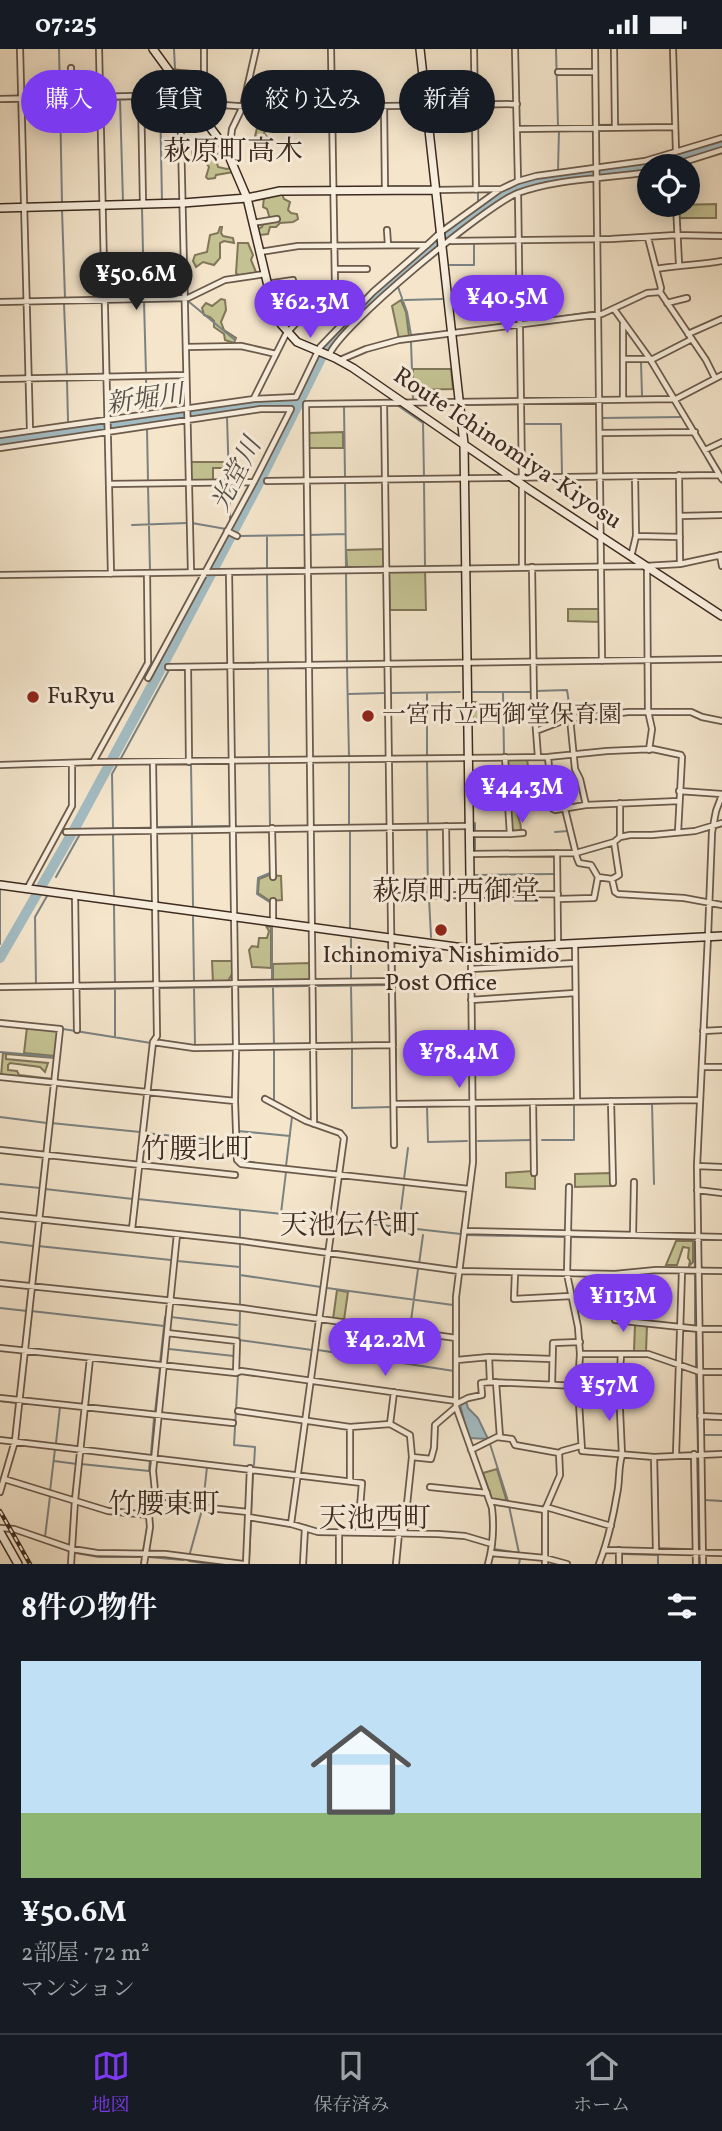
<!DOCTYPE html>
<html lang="ja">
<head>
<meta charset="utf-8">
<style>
  :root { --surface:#171b24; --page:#242831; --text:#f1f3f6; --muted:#9ea1a6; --line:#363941; --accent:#7c3aed }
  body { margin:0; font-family:Vollkorn,"Noto Serif JP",serif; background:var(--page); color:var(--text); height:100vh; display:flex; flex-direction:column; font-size:26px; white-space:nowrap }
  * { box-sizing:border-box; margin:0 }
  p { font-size:23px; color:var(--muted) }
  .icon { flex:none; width:38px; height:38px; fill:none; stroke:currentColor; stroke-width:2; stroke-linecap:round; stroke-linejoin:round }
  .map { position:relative; height:1515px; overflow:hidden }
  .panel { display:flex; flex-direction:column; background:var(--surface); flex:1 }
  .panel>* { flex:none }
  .hud { position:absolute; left:21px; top:21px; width:681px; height:63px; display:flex; gap:14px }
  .controls { position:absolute; left:637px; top:105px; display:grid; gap:14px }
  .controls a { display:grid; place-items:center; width:63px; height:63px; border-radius:50%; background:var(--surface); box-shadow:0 4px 18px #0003; font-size:35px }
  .price { position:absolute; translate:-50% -60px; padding:0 16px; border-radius:24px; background:var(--accent); color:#fff; font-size:23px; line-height:46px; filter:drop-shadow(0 2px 4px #0008) }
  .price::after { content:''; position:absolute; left:50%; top:42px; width:21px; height:16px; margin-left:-10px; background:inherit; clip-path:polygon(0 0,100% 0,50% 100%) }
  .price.active { background:#222; color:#fff }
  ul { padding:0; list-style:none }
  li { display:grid; align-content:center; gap:14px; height:371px; padding:0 21px }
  li span { display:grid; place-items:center; height:217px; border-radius:0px; color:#555 }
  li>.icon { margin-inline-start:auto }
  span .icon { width:126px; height:126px; fill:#fffc; stroke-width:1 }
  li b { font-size:30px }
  h2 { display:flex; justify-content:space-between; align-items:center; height:84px; padding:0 21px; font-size:30px }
  .tag { padding:0 24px; border-radius:32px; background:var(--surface); box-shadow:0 4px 18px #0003; font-size:24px; line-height:63px }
  .tag.active { background:var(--accent); color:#fff }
  .status { display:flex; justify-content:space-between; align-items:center; height:49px; padding:0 35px; background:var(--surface); direction:ltr }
  .status svg { height:19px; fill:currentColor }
  .tab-bar { display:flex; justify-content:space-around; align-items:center; height:98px; border-top:2px solid var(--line); background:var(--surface); font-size:19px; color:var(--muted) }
  .tab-bar a { display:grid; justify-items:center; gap:4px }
  .tab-bar .active { color:var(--accent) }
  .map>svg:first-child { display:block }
</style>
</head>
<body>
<div class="status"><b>07:25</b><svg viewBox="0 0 49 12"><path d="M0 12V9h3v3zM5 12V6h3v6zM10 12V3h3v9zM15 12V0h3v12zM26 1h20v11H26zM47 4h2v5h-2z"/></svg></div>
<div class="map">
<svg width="722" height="1515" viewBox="0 0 722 1515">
  <rect width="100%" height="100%" fill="#f4e5cb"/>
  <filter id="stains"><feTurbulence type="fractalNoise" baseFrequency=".00286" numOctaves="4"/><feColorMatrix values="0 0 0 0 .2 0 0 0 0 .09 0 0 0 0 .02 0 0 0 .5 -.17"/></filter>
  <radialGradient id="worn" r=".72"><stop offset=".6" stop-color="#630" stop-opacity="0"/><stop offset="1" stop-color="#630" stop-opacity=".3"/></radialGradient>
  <!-- green -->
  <path fill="#c4c292" stroke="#807659" stroke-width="2" d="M257 64 261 67 265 64 268 66 263 73 267 78 264 84 271 93 268 98 271 101 269 104 259 99 254 92 257 79 254 71Z
    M193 96 198 109 220 104 221 109 217 114 218 118 227 120 233 118 234 123 216 126 215 129 208 130 206 128 209 118 205 113H195L192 106Z
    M282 145 284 150 290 153 288 161 291 164 297 165 298 170 293 173 280 174 276 178H270L268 185 260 186 257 184 258 180 262 178 264 173 270 170 267 160 263 158 264 148Z
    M716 155V169H678V156Z
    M220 178H222L221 184 223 187 233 189 234 194 224 192 220 194V209L214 216 203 213 196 218 193 212 195 206 207 203 210 186 218 184Z
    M238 194H248L253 206 251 211 256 223C253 227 249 227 245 225L240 227 236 224Z
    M221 250 225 251 226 261 221 273 224 281 236 289 234 294 225 291 224 285 214 278V272L210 268 204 266 202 259 206 254 212 257Z
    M401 251 406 263 409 287 399 290 392 257Z
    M413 320H451L453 340 413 341Z
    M343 383V399H308V384Z
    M190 413H228V419H213V431L192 432 190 430Z
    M385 500V518H347L346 501Z
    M425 521 426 561H390L389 524 391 522Z
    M568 560H600V573L568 572Z
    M473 653H488V674H473Z
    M508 710H527L529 724 524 727 508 728Z
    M523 741 526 751 518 750C518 754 516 759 517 764 518 770 521 771 521 781L515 782 511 780 508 746 514 742Z
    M269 826 281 827 282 851 270 852 258 844 259 830Z
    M266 877 271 878V919L252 918 249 901 252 897 258 898 259 889H267L269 882Z
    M212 912H232V925L227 934H213Z
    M311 914V931L309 932H273V915Z
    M27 978 56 981 58 983 55 1007 24 1004Z
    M3 1004 55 1009 6 1005V1010L48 1014 45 1023 40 1018 10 1014 8 1016V1021L17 1022 19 1026 53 1030 51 1032 1 1027Z
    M532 1122V1127H535V1140L506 1138V1124Z
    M611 1124V1137L575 1138V1125Z
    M676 1192H693V1213L689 1217 690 1212 688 1209 689 1199 683 1198 677 1216H666Z
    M337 1241 348 1243 344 1271 333 1270Z
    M635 1275 647 1276 646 1303 634 1302Z
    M497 1420 507 1453 492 1450 483 1424Z"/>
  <!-- water -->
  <path fill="#a2bcc3" stroke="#7a8282" stroke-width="2" d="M466 1352 468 1359 478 1369 488 1390 469 1389 460 1356Z"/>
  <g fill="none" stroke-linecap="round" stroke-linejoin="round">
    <!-- stream -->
    <path stroke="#7a8282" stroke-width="2" d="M59 0 60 47
      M174 0 175 20
      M556 0 558 77
      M152 44 170 31
      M153 49H160L162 153
      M120 50 123 153
      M103 51 138 50
      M24 52 99 51
      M60 52 62 154
      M0 53 20 52
      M477 58 478 138
      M205 66 221 59 223 53 240 55
      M183 75 200 69
      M558 121 559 81
      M594 133V136
      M478 143V153
      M142 159 144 247
      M62 161 65 249
      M450 216H474V195
      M398 238 407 263 411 286 442 283
      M107 248 179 246
      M57 250 103 248
      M405 251 442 250
      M188 252 235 291
      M144 253 146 324
      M64 255 67 327
      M601 270V348H620
      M522 273 592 263
      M461 281 517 273
      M411 293 413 350
      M641 313 642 346
      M189 329 188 300H207
      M146 330 147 362
      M0 332H26
      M67 332 68 372
      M626 348H670
      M397 356 423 374 424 428
      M466 356 518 355 519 375
      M344 357 345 429
      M227 368 229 432
      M147 369V372
      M602 369 682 368
      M524 375H561L562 426
      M147 379 148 432
      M69 380V383
      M706 409 714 423
      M683 429 718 428 722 434
      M585 430H597
      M424 432 425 517
      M470 432H507
      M387 433 448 432
      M269 434H303
      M310 434 383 433
      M345 434 346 519
      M148 436 150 521
      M230 436V471
      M192 474 226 480
      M132 476 187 474
      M309 486 345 485
      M240 487 304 486
      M267 487V520
      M346 524 347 613
      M267 525 268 614
      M170 616 228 615 227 526
      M347 618 349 707
      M268 619 269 708
      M536 642 567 641 571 667
      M473 643H531
      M503 643 504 706
      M391 644 460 643
      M349 645 385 644
      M427 645V707
      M120 711 169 621
      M349 712V776
      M427 712 428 774
      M269 713 270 777
      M191 715 192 776
      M475 774V782
      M158 778 228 777
      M75 779H79
      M113 779 112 725 117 716
      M82 780 150 779
      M427 780 428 844
      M350 782V879
      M192 783 193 857
      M270 783V824L258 829 257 845 271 854 270 868
      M555 783 568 782
      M113 785 114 846
      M475 788V802
      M475 826 554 825
      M56 828 80 785
      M429 849 431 888
      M114 857 115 936
      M193 868 194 933
      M272 878V932
      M0 895V840
      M394 897 396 996
      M351 931V890
      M36 937 35 868 47 847
      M318 937 388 936
      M351 937 352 994
      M239 938 308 937
      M160 939 229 938
      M194 939 195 997
      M273 939 274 996
      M0 940H73
      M82 940 153 939
      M115 940V987
      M63 980 151 994
      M352 998V1059L391 1058
      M274 1000V1053
      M396 1000V1051
      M0 1003 55 1008
      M652 1054 654 1135
      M621 1055H624
      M630 1055 674 1054
      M537 1056 608 1055
      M478 1057 529 1056
      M398 1058 466 1057
      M427 1058 428 1093 467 1092
      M0 1068 47 1074
      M51 1074 140 1083
      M238 1082 290 1087
      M145 1084 233 1093
      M542 1091H574V1056
      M478 1092 531 1091
      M286 1117 292 1068
      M404 1130 408 1099
      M0 1135 40 1139
      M45 1140 133 1150
      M138 1150 330 1170
      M240 1161V1189
      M281 1164 286 1123
      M336 1171 461 1185
      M399 1176 404 1136
      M466 1186 565 1188
      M570 1188 694 1190 695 1219
      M702 1191H722
      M0 1193 33 1197
      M240 1194V1256
      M38 1197 171 1211
      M177 1212 240 1218
      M419 1215 423 1186
      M695 1225V1278
      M240 1226 321 1238
      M327 1239 453 1256
      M0 1259 27 1262
      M32 1260 31 1262 164 1277
      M171 1268 237 1276
      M410 1279 418 1220
      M696 1282V1318
      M239 1291 312 1301
      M169 1300 234 1307
      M318 1301 454 1322
      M239 1307 240 1262
      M406 1313 409 1286
      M160 1314 165 1268
      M696 1325 698 1402
      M238 1326 234 1396 255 1398 254 1416
      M0 1352 17 1354
      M155 1363 160 1319
      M704 1386H722
      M56 1394 60 1358
      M490 1395 508 1452
      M151 1405 154 1369
      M698 1409 699 1501
      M54 1412 77 1415
      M81 1415 149 1422 150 1410
      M50 1442 55 1400
      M705 1451 722 1452
      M203 1455 207 1418
      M251 1466 253 1423
      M16 1483 69 1502
      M45 1488 50 1447
      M658 1491 657 1410H668
      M494 1500 519 1504 509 1457
      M76 1504 99 1508H141
      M190 1504 202 1461
      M624 1505 658 1506V1515
      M149 1508 183 1511
      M699 1508V1515
      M189 1512 209 1515
      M249 1512 251 1472
      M519 1515 520 1510"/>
    <!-- river -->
    <path stroke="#a2bcc3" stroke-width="10" d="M649 117 722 96
      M0 394 238 359 267 355H298
      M0 909 75 779 163 616 259 434 326 299 392 232 428 200 512 140 540 132 570 127 624 122 649 117"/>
    <!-- street casing -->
    <g stroke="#6b5a4b" stroke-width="8">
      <path id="street" d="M20 0 30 381
        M99 0 111 525
        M474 0 476 141
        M515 0 518 132
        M595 0 602 612
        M614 0 615 78
        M673 0 676 103
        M71 19V49
        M169 23 204 26V0
        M558 23H595
        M425 37 445 36
        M183 43 180 46 181 90 191 523
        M298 43V59
        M141 48 143 155
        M0 50 180 46
        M192 54 266 59 517 55
        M384 58 385 141
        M517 80 675 78
        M227 100 230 96 232 80 243 57 256 0
        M671 117 722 101
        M436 141 501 140 518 132 536 127 645 112 722 89
        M518 144 522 429
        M676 156 679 215
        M253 174 277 170
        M387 181 388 196
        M648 189 661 239 660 243 706 311 715 329
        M451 192 611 190 676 186 722 187
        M260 203 298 197 427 196 441 183 499 141
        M335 220H367
        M656 220C679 216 700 216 722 212
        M267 235 293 231
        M0 253 188 249 225 231 265 225
        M667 254 687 249
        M614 260 650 310 722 430
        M688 285 722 270
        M186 298 241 297 276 305
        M329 307C336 280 488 155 518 144 559 129 606 130 649 123
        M623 310H653L692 290
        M340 311 366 300 399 291 602 265 647 244 660 243
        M0 330 186 326
        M254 349 286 285 317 251 335 236 331 0
        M623 350V275
        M384 354 394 1096
        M600 384 695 383
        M0 386 254 350 296 348 320 298 373 243 427 196
        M0 399 261 360H291L254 433 148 629
        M705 401 722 393
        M679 426 680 515
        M267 432 719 426
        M109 435 254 433
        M522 437V518
        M680 467 722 466
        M227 482 237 487
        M636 487 680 488
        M720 506 722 517
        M631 508 636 487 635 427
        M532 518 534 654 538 708
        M647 519 648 662 652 680 649 701
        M229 523 236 998 235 1052 237 1111 241 1115 469 1140
        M0 526 645 517 680 515 722 506
        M168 618 722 610
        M188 618 189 713
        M570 669 575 720 580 730 586 756
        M536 682 570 669 589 668 628 663H691L702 668 722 672
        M548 708 553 760 555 761 586 756 679 752
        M93 713 148 614 147 524
        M0 716 93 713 548 708 607 702 653 700 681 706 682 708 678 783
        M679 742 722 745
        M620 754V788
        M565 760 577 809 579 814 591 816 598 828 612 830 619 826 614 793
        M446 777 447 847
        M272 779 273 828
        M66 783 469 777
        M470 785H510L505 708
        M510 785 523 784
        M557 804 558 896
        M470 805 576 804 614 793 620 788 630 786H652L695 782 722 774
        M612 830 615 843 618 845 684 849 722 856
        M27 840 72 757V714
        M75 846 77 981
        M391 847 558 845
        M558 850 594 849 598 828
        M273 873V852
        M575 895 577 1052
        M471 900 473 1113 456 1248V1358L492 1459C494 1477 493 1497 488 1515
        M471 920 575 914
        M0 938 392 932
        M471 951 575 944
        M0 974 60 980 15 1392 0 1443
        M703 982 722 981
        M153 993 194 999 393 996
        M702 1018H722
        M0 1028 235 1052
        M265 1050 306 1072 340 1084 344 1089 291 1475
        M611 1052 613 1134
        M533 1053 534 1124
        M394 1055 700 1051
        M314 1075 306 355 676 350 722 326
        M0 1101 235 1126
        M697 1117 722 1118
        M569 1138 567 1225 578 1278 580 1305 578 1338 582 1402 654 1408 722 1405
        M697 1141 722 1144
        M0 1166 242 1192 459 1222 615 1225 656 1221 722 1222
        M132 1180 153 993 157 987 153 714
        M464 1182 722 1188
        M633 1186 634 1133
        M515 1224 514 1250 571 1247
        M615 1225V1271L699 1280H722
        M0 1234 242 1259 456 1289
        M167 1284 237 1292 236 1324
        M0 1299 236 1324 241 1322 456 1352
        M580 1305H648L700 1323H722
        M489 1308 490 1333 578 1337
        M457 1311 489 1308 552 1310
        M496 1333 500 1388
        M552 1335 553 1294 580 1293
        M578 1338 619 1340
        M0 1349 233 1374
        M456 1355 468 1349 482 1346 481 1334 490 1333
        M238 1362 350 1378 390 1375 410 1386 412 1408 404 1484
        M700 1367 722 1368
        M390 1375 394 1343
        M350 1378V1432
        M0 1391 362 1434 358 1483
        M471 1401 497 1388 512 1390 515 1396 559 1404 562 1402 580 1397
        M694 1405 696 1515
        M676 1406 682 1222
        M412 1408 431 1410 434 1399 435 1376 456 1358
        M654 1408 656 1502
        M4 1430 108 1462 149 1466
        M430 1438 487 1444
        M490 1452 545 1461
        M152 1453 248 1463
        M546 1458 611 1477
        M248 1468 291 1475 318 1483 438 1485 465 1487 492 1495
        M0 1479 14 1480 72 1500 97 1504 165 1505 243 1515
        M339 1483V1515
        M605 1501 722 1504
        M491 1504 545 1509 567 1515
        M71 1515 75 1451 90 1309
        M144 1515 150 1478 149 1466 155 1442 153 1422 177 1185
        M246 1515 250 1419
        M303 1515 305 1479
        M396 1515 399 1484
        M545 1515V1461L560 1426 559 1404
        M599 1515C608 1492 613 1469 617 1445 620 1432 618 1419 622 1406L619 1340 621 1305
        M619 1515V1501
        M703 1515 697 1117 708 887 712 783 716 762 722 746"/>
    </g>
    <!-- secondary casing -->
    <g stroke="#3d2b20" stroke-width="10">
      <path id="secondary" d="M153 0 226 100 247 149 274 262 281 275 297 293 335 309 353 319 530 441 722 567
        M420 0 464 395 471 900
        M0 159 183 154 247 149 280 142 436 141
        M0 836 471 900 722 887
        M0 1483 18 1515"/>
    </g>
    <!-- street -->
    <use href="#street" stroke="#f8eedd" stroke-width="4.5"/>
    <!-- secondary -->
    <use href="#secondary" stroke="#f8eedd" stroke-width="7"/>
    <!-- rail casing -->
    <g stroke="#3d2b20" stroke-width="4.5">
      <path id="rail" d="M0 1462 30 1515"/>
    </g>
    <!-- rail -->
    <use href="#rail" stroke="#f8eedd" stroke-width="2" stroke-dasharray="5" stroke-linecap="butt"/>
  </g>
  <!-- markers -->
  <g fill="#8f2418" stroke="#f8eedd" stroke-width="2.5">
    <circle cx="33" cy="648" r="7"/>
    <circle cx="368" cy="667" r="7"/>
    <circle cx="441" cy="881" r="7"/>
  </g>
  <g text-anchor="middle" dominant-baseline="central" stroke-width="6" stroke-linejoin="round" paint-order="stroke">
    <!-- street labels -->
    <g font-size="24" fill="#3d2b20" stroke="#f8eedd">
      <text transform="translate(507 400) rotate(34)">Route Ichinomiya-Kiyosu</text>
    </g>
    <!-- poi labels -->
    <g font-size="24" fill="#3d2b20" stroke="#f8eedd" text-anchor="start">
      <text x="47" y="648">FuRyu</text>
      <text x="382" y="667">一宮市立西御堂保育園</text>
      <text x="441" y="907" text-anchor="middle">Ichinomiya Nishimido<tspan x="441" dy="28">Post Office</tspan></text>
    </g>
    <!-- water labels -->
    <g font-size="26" font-style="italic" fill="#564f49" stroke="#f8eedd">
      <text transform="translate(145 351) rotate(-8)">新堀川</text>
      <text transform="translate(237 426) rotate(-63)">光堂川</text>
    </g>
    <!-- quarter labels -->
    <g font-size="28" fill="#3d2b20" stroke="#f8eedd">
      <text x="233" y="103">萩原町高木</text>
      <text x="456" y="843">萩原町西御堂</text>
      <text x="197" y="1101">竹腰北町</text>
      <text x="350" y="1177">天池伝代町</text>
      <text x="164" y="1456">竹腰東町</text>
      <text x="375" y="1470">天池西町</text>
    </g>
  </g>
  <rect width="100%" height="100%" filter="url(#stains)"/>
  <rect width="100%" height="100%" fill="url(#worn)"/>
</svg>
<div class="controls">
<a><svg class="icon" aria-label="locate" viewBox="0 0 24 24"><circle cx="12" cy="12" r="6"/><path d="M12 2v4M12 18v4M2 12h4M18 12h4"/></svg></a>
</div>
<b class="price active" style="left:136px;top:263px">¥50.6M</b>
<b class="price" style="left:507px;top:286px">¥40.5M</b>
<b class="price" style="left:310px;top:291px">¥62.3M</b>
<b class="price" style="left:522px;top:776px">¥44.3M</b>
<b class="price" style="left:459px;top:1041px">¥78.4M</b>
<b class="price" style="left:623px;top:1285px">¥113M</b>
<b class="price" style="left:385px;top:1329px">¥42.2M</b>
<b class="price" style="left:609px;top:1374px">¥57M</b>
<div class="hud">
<a class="tag active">購入</a>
<a class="tag">賃貸</a>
<a class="tag">絞り込み</a>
<a class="tag">新着</a>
</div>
</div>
<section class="panel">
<h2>8件の物件<svg class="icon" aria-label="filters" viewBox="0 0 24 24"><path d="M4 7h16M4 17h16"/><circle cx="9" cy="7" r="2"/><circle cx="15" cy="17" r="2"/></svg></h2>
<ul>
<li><span style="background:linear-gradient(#bfe0f5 70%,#8fb573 0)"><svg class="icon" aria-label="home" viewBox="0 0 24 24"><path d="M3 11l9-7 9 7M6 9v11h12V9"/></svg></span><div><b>¥50.6M</b><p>2部屋 · 72 m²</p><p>マンション</p></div></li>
</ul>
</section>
<nav class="tab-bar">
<a class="active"><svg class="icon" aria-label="map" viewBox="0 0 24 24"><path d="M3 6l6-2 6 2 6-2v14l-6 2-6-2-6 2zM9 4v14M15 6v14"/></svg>地図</a>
<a><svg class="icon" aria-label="saved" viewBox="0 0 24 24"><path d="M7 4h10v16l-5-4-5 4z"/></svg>保存済み</a>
<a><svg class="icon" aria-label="home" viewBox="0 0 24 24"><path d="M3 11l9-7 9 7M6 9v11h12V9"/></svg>ホーム</a>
</nav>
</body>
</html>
